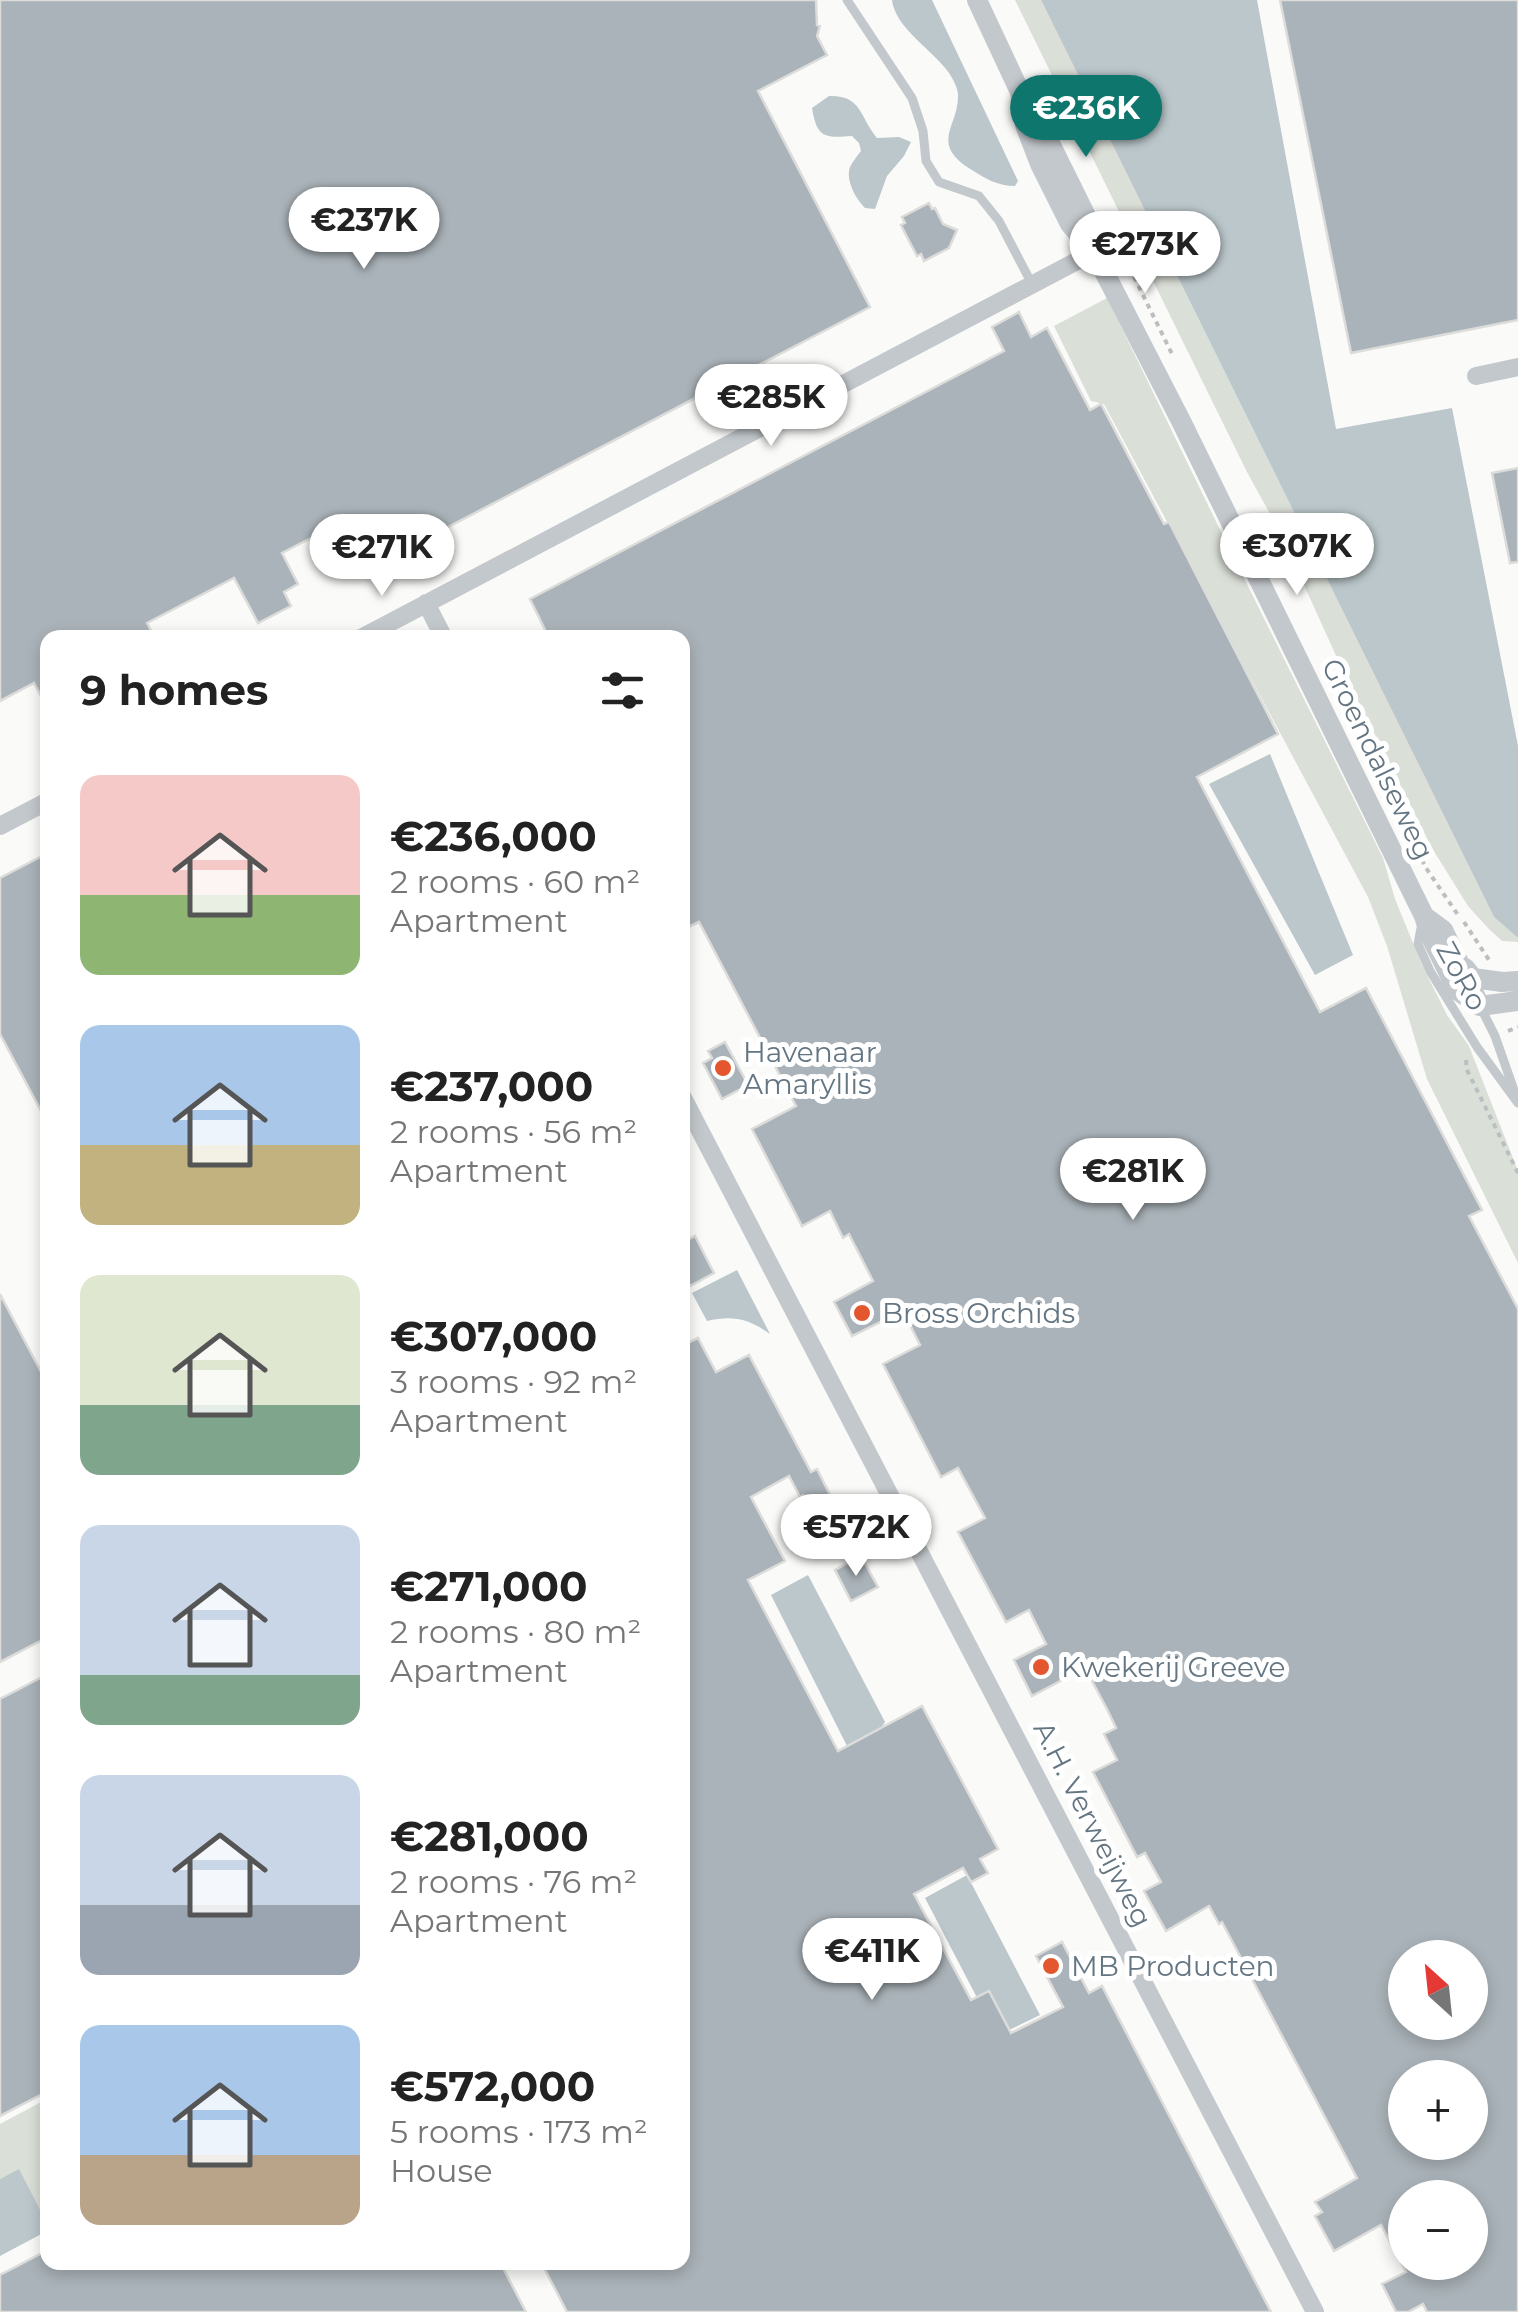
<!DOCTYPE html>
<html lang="en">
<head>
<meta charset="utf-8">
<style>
  :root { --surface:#fff; --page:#f2f2f2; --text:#222; --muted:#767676; --accent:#0f766e }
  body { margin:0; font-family:Montserrat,sans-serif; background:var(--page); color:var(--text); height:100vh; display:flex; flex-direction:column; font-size:38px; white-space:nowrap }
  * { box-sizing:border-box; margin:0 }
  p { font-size:32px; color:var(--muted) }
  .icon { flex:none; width:55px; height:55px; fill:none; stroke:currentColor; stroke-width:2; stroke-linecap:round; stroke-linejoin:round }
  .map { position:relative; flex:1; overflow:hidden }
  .side { position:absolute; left:40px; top:630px; width:650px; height:1640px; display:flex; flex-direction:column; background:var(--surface); border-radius:20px; box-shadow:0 5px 15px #0003 }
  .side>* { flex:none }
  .needle { width:65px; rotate:333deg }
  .buttons { position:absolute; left:1388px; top:1940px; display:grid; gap:20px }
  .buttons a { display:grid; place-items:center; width:100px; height:100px; border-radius:50%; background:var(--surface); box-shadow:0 5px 15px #0003; font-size:50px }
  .price { position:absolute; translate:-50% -85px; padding:0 22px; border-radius:35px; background:#fff; color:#222; font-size:32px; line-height:65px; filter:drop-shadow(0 2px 5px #0008) }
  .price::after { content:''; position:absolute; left:50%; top:60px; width:30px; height:22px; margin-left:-15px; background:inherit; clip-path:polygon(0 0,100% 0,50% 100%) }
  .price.selected { background:var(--accent); color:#fff }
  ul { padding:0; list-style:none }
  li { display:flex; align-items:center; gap:30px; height:250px; padding:0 40px }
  li span { display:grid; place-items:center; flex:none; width:280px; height:200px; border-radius:20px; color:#555 }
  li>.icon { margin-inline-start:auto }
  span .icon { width:120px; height:120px; fill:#fffc; stroke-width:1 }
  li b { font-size:42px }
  h2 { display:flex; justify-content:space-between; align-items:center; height:120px; padding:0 40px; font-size:42px }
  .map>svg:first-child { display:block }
</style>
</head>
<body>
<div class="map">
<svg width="1518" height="2312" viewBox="0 0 1518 2312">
  <rect width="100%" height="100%" fill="#fafaf8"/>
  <!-- green -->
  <path fill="#dadfd7" d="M1015 0H1041L1494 917 1518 938V942L1502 941 1488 928 1468 906 1432 848 1343 671 1279 530 1247 472Z
    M1107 298 1228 546 1383 858 1395 899 1422 965 1447 1015 1469 1046 1518 1171V1263L1427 1079 1387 946 1368 897 1104 404 1091 401 1054 326Z
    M47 2099V2223L19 2170 0 2179V2124Z"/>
  <!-- water -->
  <path fill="#bbc7cb" d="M892 0H932L1018 181 1015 186C998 186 986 179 972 170 928 143 959 127 958 95 958 88 953 79 949 73 934 51 895 28 892 0Z
    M1041 0H1257L1336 429 1452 408 1518 746V938L1494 917Z
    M829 96C862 95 859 116 877 138L899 137 911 142 904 156 887 176 875 209 865 208C856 199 845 180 850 167 853 161 857 156 861 151L859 143 852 136C824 138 817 138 812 108Z
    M1270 754 1353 955 1315 975 1209 784Z
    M737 1270 770 1334C749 1319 733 1315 707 1321L692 1293Z
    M808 1575 885 1722 881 1728 847 1746 771 1595Z
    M967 1875 1040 2015 997 2036 925 1898Z
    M19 2169 47 2223V2231L0 2256V2179Z"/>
  <!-- building -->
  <path fill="#aab3b9" stroke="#dcdcda" stroke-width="2.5" fill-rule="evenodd" d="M0 0H816L817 25 820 26 817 36 827 55 758 91 870 307 377 564 352 517 282 553 298 584 284 592 291 606 258 623 234 578 147 623 155 638H48V709L34 683 0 701Z
    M1280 0H1518V320L1351 353Z
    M929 203 932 209 935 208 943 224 957 230 949 248 924 261 921 254 917 256 906 235 901 225 905 223 902 217Z
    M1019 312 1031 337 1047 328 1090 410 1101 404 1164 524 1169 522 1278 734 1197 777 1320 1012 1366 988 1482 1210 1469 1216 1518 1309V2312H1427L1423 2304 1408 2312H1396L1382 2284 1406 2272 1381 2225 1334 2251 1315 2216 1322 2212 1315 2202 1357 2178 1222 1922 1219 1924 1209 1906 1166 1931 1144 1891 1161 1882 1145 1853 1137 1857 1093 1772 1117 1760 1104 1734 1116 1728 1107 1709 1085 1668 1032 1696 1014 1660 1046 1644 1029 1610 1006 1622 958 1532 985 1518 958 1468 941 1477 883 1364 920 1345 903 1311 852 1336 834 1302 873 1281 849 1234 843 1238 830 1211 802 1226 752 1129 796 1106 699 922 682 930V638H549L530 599 1004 351 992 327ZM1405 1958H1470V2022H1405ZM1405 2078H1470V2142H1405ZM1405 2198H1470V2262H1405Z
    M1518 468V562L1510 563 1492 473Z
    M48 853V1124L0 1034V878Z
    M725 1042 748 1085 722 1099 703 1063 712 1058 708 1051Z
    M695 1236 714 1273 690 1286 682 1271V1243Z
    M0 1294 48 1385V1637L0 1662Z
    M698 1338 716 1372 749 1355 811 1472 817 1469 834 1503 813 1514 803 1495 800 1497 789 1476 751 1497 785 1561 748 1580 838 1751 922 1706 998 1849 980 1859 988 1873 971 1882 963 1868 914 1894 971 2000 989 1991 1011 2033 1063 2007 1036 1956 1062 1942 1089 1993 1102 1986 1271 2312H567L541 2262H682V1346Z
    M861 1556 878 1587 851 1601 835 1570Z
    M48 1674V2091L0 2116V1699Z
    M48 2250V2262H500L526 2312H0V2275Z"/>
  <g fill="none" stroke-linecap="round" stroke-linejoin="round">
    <!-- path -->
    <path stroke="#bbbfc2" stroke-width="4" stroke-dasharray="5 5" stroke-linecap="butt" d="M1112 232 1172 354
      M1373 761 1426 868 1458 915
      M1464 922 1489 960
      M1508 1031 1518 1027
      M1466 1060 1467 1070 1518 1173"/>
    <!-- service -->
    <path stroke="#c3c8cc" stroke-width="9" d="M847 0 912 98 923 131 926 161 939 182 979 196 999 221 1032 284
      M1421 928 1418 944 1430 971 1477 1047 1518 1103
      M1480 1006 1495 1036 1515 1093"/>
    <!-- minor -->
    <path stroke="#c3c8cc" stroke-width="18" d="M1476 376 1518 367
      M426 603 444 638
      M361 638 1094 252
      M0 826 48 801
      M682 1096 1315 2312"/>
    <!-- tertiary -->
    <path stroke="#c3c8cc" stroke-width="20" d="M977 0 1020 92 1040 123 1086 216 1093 246
      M1020 92 1025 125 1040 164 1070 224 1094 252 1181 421 1424 916 1430 935 1457 990 1480 1006 1518 1001
      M1424 916 1443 930 1480 1006
      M1465 968 1473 978 1502 982 1518 981"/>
  </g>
  <!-- markers -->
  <g fill="#e4572e" stroke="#fff" stroke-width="4">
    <circle cx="723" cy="1068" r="10"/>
    <circle cx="862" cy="1313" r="10"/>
    <circle cx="1041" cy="1667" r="10"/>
    <circle cx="1051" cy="1966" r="10"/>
  </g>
  <g text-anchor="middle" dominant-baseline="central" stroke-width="10" stroke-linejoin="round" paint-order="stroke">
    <!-- street labels -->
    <g font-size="28" fill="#657683" stroke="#fff">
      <text transform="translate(1378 759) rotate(64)">Groendalseweg</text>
      <text transform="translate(1462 976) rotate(61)">ZoRo</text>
      <text transform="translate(1093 1824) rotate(63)">A.H. Verweijweg</text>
    </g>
    <!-- poi labels -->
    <g font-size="28" fill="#657683" stroke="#fff" text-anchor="start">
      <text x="743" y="1052">Havenaar<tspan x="743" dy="32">Amaryllis</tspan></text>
      <text x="882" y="1313">Bross Orchids</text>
      <text x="1061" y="1667">Kwekerij Greeve</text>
      <text x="1071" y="1966">MB Producten</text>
    </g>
  </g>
</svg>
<div class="buttons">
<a><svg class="needle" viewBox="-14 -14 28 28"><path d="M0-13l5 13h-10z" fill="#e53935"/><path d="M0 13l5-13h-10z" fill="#767676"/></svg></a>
<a>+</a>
<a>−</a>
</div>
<b class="price selected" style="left:1086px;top:160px">€236K</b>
<b class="price" style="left:364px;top:272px">€237K</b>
<b class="price" style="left:1145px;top:296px">€273K</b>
<b class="price" style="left:771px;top:449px">€285K</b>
<b class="price" style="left:1297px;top:598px">€307K</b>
<b class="price" style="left:382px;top:599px">€271K</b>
<b class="price" style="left:1133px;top:1223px">€281K</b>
<b class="price" style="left:856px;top:1579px">€572K</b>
<b class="price" style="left:872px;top:2003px">€411K</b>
<section class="side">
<h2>9 homes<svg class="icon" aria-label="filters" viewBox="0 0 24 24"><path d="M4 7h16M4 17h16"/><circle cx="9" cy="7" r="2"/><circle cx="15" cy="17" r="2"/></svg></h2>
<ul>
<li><span style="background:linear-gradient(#f6c9c9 60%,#8fb573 0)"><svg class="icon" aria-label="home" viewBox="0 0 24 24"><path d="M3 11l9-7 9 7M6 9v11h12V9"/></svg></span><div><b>€236,000</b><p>2 rooms · 60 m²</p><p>Apartment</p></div></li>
<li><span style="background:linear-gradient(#a9c7e8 60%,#c2b280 0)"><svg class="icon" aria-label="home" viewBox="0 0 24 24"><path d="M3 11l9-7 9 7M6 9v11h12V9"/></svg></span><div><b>€237,000</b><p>2 rooms · 56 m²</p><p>Apartment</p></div></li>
<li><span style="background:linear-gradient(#dfe7d0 65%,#7fa58c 0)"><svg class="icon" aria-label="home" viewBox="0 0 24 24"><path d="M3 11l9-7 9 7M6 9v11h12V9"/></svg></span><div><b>€307,000</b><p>3 rooms · 92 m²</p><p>Apartment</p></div></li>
<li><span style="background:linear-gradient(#c9d6e8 75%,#7fa58c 0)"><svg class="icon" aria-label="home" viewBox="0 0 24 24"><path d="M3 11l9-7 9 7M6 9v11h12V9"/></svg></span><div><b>€271,000</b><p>2 rooms · 80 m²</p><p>Apartment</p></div></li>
<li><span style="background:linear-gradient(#c9d6e8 65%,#9aa5b1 0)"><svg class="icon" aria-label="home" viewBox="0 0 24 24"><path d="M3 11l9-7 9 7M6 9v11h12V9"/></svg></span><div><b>€281,000</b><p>2 rooms · 76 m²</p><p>Apartment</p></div></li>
<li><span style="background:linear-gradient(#a9c7e8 65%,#b9a48a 0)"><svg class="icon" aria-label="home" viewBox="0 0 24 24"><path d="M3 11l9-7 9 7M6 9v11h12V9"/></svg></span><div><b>€572,000</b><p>5 rooms · 173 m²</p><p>House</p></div></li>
</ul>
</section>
</div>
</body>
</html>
